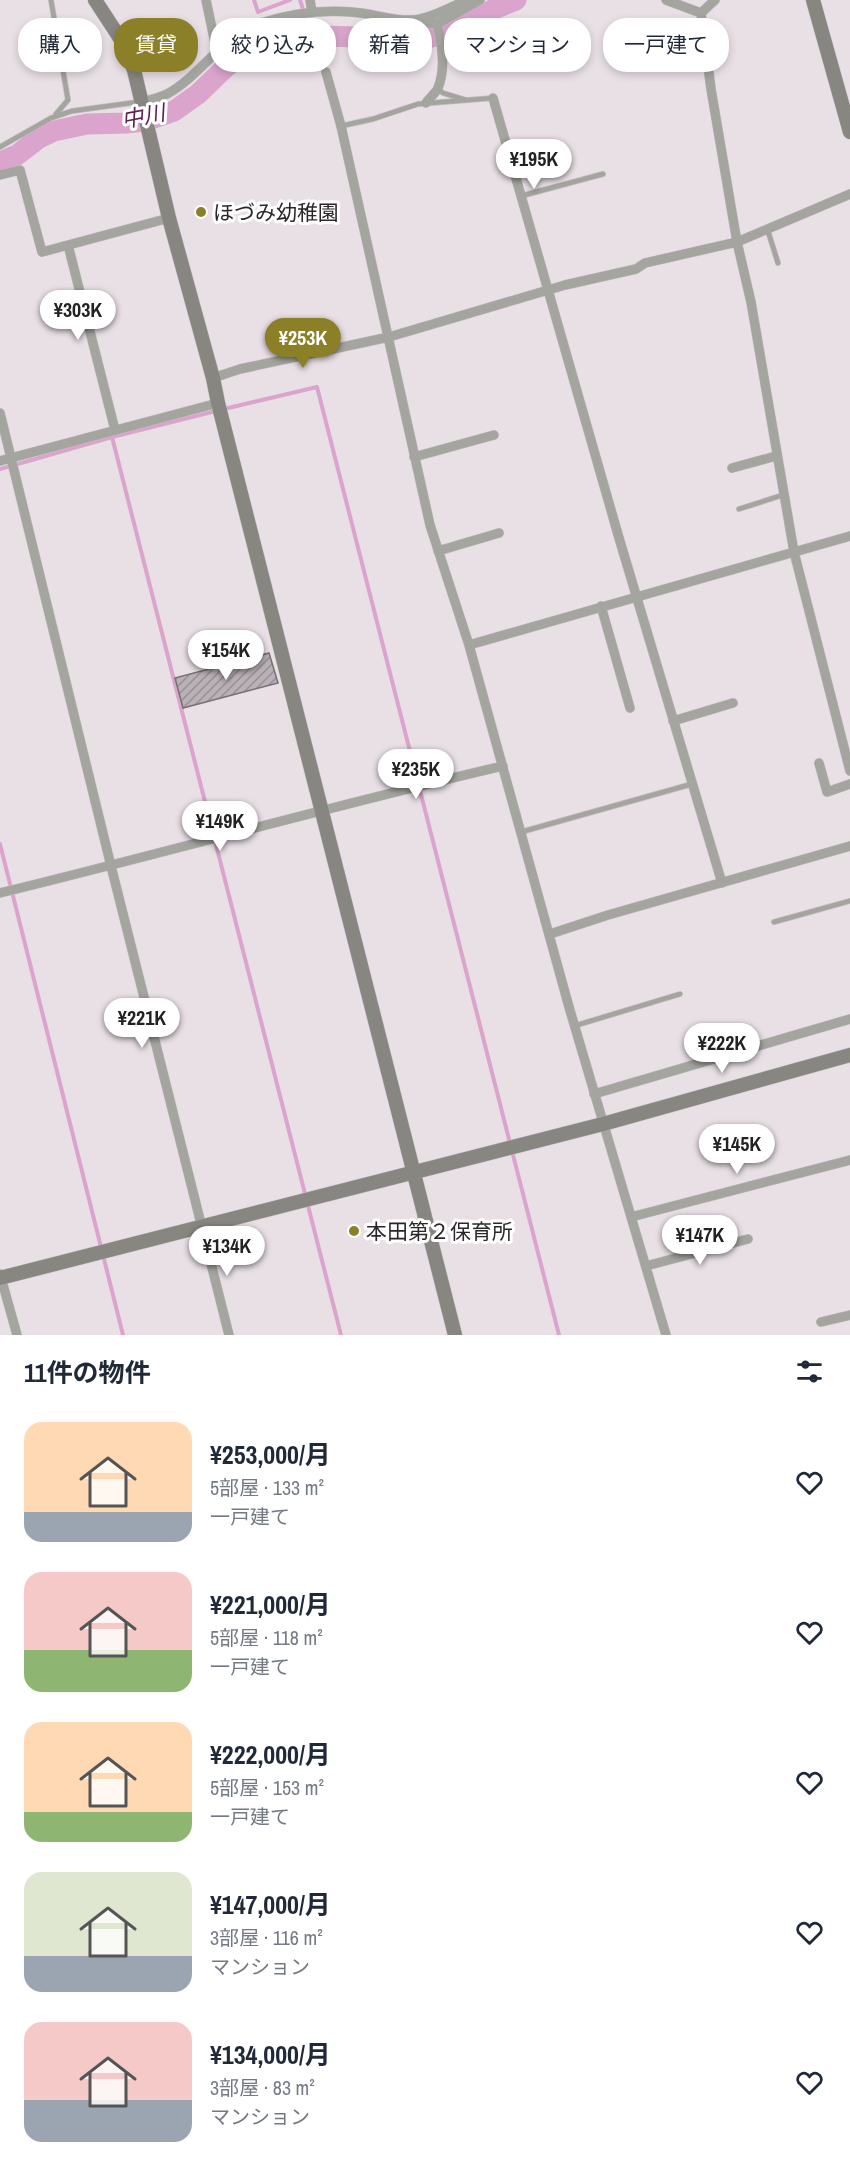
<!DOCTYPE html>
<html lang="ja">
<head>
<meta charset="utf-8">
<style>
  :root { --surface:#fff; --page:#f6f6f7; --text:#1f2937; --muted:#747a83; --accent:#8b8027 }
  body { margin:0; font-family:"Archivo Narrow","Noto Sans JP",sans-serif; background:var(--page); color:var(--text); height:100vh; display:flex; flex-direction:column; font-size:22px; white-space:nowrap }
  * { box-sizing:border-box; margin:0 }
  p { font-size:20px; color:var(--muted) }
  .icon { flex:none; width:33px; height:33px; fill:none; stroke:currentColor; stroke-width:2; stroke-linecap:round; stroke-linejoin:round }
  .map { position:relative; height:1335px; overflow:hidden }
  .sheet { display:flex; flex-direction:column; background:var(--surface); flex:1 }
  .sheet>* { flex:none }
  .top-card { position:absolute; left:18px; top:18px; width:814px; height:54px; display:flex; gap:12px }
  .price { position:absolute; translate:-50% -51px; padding:0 14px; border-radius:21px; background:#fff; color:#222; font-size:20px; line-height:39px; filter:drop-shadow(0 2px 3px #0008) }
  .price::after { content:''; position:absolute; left:50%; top:36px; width:18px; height:14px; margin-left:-9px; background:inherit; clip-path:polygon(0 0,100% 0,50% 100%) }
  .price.current { background:var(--accent); color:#fff }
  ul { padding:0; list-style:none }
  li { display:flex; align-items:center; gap:18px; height:150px; padding:0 24px }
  li span { display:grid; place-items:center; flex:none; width:168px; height:120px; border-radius:18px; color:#555 }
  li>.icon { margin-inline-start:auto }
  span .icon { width:72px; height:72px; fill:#fffc; stroke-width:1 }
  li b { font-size:26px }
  h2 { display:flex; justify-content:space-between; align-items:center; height:72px; padding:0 24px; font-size:26px }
  .pill { padding:0 21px; border-radius:24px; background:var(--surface); box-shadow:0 3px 9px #0003; font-size:21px; line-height:54px }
  .pill.current { background:var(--accent); color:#fff }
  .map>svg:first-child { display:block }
</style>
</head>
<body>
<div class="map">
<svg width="850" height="1335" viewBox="0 0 850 1335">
  <defs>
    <pattern id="building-hatch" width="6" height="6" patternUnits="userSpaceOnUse" patternTransform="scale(1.5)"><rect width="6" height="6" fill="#bab1b7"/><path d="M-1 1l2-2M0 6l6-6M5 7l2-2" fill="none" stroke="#979095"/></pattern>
  </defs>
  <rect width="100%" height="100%" fill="#e9e0e6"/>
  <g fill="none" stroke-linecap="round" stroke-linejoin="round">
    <!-- stream -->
    <path stroke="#daa4cc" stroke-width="4" d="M254 0 258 12 290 0
      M300 0 311 34
      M224 409 317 387 559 1335
      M112 437 341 1335
      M0 469 112 437 216 411
      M0 844 123 1335"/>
    <!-- river -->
    <path stroke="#daa4cc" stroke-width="21" d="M0 162 17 155 39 138 54 131 87 124 126 123 145 121 174 111 198 94 227 66 253 49 289 35 425 39 453 31 494 9 516 0"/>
  </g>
  <!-- building -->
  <path fill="url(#building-hatch)" stroke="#786f75" stroke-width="1.5" d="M269 653 278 683 183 708 175 678Z"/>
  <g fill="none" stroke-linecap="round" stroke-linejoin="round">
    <!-- lane casing -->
    <g stroke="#c3bbc0" stroke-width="6">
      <path id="lane" d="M51 0 68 100 56 114
        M438 89 443 93 466 100
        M341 126 373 119 418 104 493 98
        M0 147 51 118 72 111 138 102
        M521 196 603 174
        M767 228 778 263
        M739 509 783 495
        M521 832 692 784
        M774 922 850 901
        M574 1026 680 994"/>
    </g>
    <!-- street casing -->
    <g stroke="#c3bbc0" stroke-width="10">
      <path id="street" d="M206 0 215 43
        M310 0 312 12
        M666 0 701 13
        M715 0 701 13 711 89 737 242 751 302 794 552 850 771
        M416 21 437 24 480 0
        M326 72 341 126 430 525 469 645 569 1007 666 1335
        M493 98 619 538 722 883
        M141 102C149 100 159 98 167 94 202 75 222 35 261 23 293 13 329 9 361 13 378 15 394 21 411 20 427 20 451 7 467 0
        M426 103C429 98 436 93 438 88 446 68 442 43 437 24
        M0 175 20 170 42 252 169 218
        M68 245 115 430
        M213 378 240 369 389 337 565 285 636 269 645 263 737 242 850 194
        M0 413 111 866 229 1335
        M414 457 494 435
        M0 461 218 403
        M732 468 776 456
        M438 551 499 533
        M601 606 630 708
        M469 645 850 536
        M673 721 733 703
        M819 763 827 792 850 784
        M0 893C168 852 335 805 503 766
        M550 934 608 915 850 846
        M594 1094 850 1019
        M631 1217 850 1160
        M646 1266 748 1239
        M0 1274 17 1335
        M821 1322 850 1315"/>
    </g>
    <!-- secondary casing -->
    <g stroke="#c3bbc0" stroke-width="15">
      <path id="secondary" d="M95 0 125 46 134 70 169 218 213 378 218 403 455 1335
        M813 0 850 132
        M0 1278 603 1124 850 1055"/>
    </g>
    <!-- lane -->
    <use href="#lane" stroke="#a5a5a0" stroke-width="4.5"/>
    <!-- street -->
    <use href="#street" stroke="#a5a5a0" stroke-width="9"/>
    <!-- secondary -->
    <use href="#secondary" stroke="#878680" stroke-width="14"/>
  </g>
  <!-- markers -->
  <g fill="#8b8027" stroke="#fff" stroke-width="2">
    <circle cx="201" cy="212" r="6"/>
    <circle cx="354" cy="1231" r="6"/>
  </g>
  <g text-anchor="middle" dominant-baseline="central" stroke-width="6" stroke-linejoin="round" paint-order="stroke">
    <!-- poi labels -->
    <g font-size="21" fill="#2a2629" stroke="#fff" text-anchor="start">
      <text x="213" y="212">ほづみ幼稚園</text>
      <text x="366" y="1231">本田第２保育所</text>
    </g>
    <!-- water labels -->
    <g font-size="22" font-style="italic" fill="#5f2053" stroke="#fff">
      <text transform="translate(143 116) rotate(-11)">中川</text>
    </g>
  </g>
</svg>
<b class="price" style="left:534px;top:190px">¥195K</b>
<b class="price" style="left:78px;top:341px">¥303K</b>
<b class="price current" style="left:303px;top:369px">¥253K</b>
<b class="price" style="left:226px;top:681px">¥154K</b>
<b class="price" style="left:416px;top:800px">¥235K</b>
<b class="price" style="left:220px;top:852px">¥149K</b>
<b class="price" style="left:142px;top:1049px">¥221K</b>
<b class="price" style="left:722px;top:1074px">¥222K</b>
<b class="price" style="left:737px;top:1175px">¥145K</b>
<b class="price" style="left:700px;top:1266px">¥147K</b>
<b class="price" style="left:227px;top:1277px">¥134K</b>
<div class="top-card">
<a class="pill">購入</a>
<a class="pill current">賃貸</a>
<a class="pill">絞り込み</a>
<a class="pill">新着</a>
<a class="pill">マンション</a>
<a class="pill">一戸建て</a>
</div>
</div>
<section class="sheet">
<h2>11件の物件<svg class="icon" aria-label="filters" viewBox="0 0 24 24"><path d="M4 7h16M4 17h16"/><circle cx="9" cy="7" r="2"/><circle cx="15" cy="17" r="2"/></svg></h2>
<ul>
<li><span style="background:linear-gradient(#ffd9b3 75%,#9aa5b1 0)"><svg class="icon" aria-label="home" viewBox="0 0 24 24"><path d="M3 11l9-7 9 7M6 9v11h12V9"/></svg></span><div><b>¥253,000/月</b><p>5部屋 · 133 m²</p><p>一戸建て</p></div><svg class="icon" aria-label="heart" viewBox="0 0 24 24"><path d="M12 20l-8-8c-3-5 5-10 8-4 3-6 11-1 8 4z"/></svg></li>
<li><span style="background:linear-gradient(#f6c9c9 65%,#8fb573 0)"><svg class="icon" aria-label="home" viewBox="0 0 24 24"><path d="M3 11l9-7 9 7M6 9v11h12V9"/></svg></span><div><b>¥221,000/月</b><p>5部屋 · 118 m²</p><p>一戸建て</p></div><svg class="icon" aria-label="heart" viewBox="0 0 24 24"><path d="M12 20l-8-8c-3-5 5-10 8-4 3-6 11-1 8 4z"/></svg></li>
<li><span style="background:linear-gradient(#ffd9b3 75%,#8fb573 0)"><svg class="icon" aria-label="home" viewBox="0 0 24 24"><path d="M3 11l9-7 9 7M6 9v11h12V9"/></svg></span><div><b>¥222,000/月</b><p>5部屋 · 153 m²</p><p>一戸建て</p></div><svg class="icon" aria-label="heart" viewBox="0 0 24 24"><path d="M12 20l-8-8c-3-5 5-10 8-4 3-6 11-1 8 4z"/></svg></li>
<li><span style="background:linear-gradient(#dfe7d0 70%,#9aa5b1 0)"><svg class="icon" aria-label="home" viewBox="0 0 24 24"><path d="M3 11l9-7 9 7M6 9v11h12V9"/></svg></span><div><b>¥147,000/月</b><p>3部屋 · 116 m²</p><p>マンション</p></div><svg class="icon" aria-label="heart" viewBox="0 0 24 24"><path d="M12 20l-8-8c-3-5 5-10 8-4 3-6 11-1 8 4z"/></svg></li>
<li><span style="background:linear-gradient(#f6c9c9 65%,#9aa5b1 0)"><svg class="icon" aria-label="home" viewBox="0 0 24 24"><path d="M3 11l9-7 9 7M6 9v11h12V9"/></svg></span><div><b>¥134,000/月</b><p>3部屋 · 83 m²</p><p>マンション</p></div><svg class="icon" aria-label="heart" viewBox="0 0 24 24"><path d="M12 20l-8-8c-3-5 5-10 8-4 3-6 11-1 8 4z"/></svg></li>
</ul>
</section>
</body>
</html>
